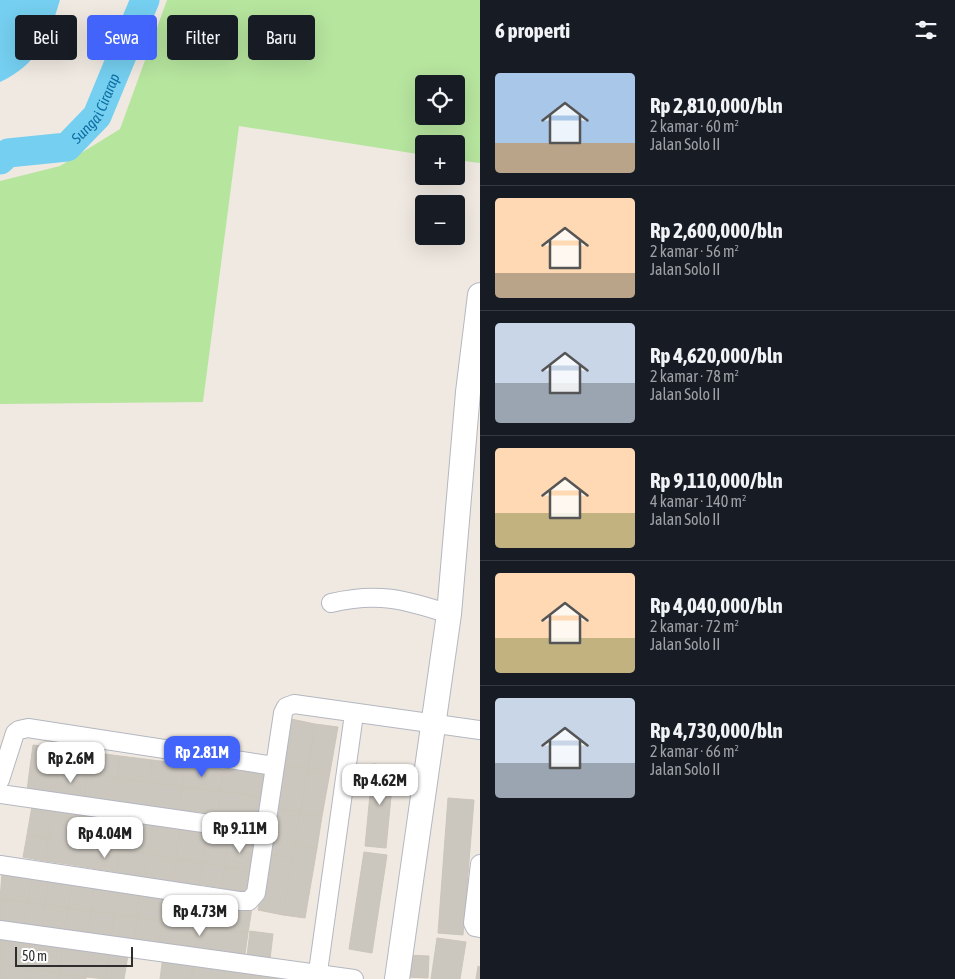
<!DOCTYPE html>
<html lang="id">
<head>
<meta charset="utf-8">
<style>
  :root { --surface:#171b24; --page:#242831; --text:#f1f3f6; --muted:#9ea1a6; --line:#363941; --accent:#4264fb }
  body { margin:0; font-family:"Asap Condensed",sans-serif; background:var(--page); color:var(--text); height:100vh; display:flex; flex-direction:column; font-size:19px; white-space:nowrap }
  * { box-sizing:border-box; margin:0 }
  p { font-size:16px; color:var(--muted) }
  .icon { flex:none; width:28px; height:28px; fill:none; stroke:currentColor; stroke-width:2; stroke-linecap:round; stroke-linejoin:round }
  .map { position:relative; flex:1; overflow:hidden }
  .sheet { display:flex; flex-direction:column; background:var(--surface); width:475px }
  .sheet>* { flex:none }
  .hud { position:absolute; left:15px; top:15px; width:390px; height:45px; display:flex; gap:10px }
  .controls { position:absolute; left:415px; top:75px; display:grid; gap:10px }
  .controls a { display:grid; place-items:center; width:50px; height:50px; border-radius:5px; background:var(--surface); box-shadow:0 5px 20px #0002; font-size:25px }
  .scale { position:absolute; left:15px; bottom:12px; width:118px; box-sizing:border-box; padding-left:5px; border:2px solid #2e2e2e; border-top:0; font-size:14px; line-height:18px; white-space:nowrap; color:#2e2e2e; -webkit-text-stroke:4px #fff; paint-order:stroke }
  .price { position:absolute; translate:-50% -42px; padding:0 11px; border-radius:10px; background:#fff; color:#222; font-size:16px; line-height:32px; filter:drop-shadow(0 1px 2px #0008) }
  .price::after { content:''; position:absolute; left:50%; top:30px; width:15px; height:11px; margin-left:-8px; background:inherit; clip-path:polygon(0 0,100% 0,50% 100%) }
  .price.current { background:var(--accent); color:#fff }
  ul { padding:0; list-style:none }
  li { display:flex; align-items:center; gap:15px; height:125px; padding:0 15px }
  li+li { border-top:1px solid var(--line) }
  li span { display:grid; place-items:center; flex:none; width:140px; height:100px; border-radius:5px; color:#555 }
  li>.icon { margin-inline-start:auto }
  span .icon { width:60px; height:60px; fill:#fffc; stroke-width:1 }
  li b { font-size:21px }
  h2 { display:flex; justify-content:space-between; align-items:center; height:60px; padding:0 15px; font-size:21px }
  .pill { padding:0 18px; border-radius:5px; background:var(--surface); box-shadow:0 5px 20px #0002; font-size:18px; line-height:45px }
  .pill.current { background:var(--accent); color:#fff }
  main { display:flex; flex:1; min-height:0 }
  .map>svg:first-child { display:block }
</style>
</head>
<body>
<main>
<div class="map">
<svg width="480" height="979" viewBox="0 0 480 979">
  <rect width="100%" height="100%" fill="#efe9e1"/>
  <!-- green -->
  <path fill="#b6e59e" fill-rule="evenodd" d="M167 0H480V163L456 160V144H424V155L239 126 203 402 0 404V181L60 166 120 129ZM424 84H456V116H424Z"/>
  <!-- water -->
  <path fill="#75cff0" d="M0 0H60C49 37 37 65 0 82Z"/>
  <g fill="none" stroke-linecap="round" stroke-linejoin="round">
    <!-- river -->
    <path stroke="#75cff0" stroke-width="29" id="s1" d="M0 160 8 153 67 147 97 116 145 0"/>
  </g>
  <!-- building -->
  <path fill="#cbc7bf" stroke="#cbc5ba" d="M291 719 315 724 308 768 283 764Z
    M315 724 338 727 330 772 308 768Z
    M33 745 60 748 58 771 30 767Z
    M60 748 90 752 87 774 58 771Z
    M90 752 120 756 117 778 87 774Z
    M120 756 152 760 148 782 117 778Z
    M152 760 185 764 182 787 148 782Z
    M185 764 223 769 220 791 182 787Z
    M283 764 308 768 300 812 276 808Z
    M373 764 394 766 386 848 365 846Z
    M30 767 58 771 54 794 27 791Z
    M308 768 330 772 322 816 300 812Z
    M223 769 265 774 262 797 220 791Z
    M58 771 87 774 84 798 54 794Z
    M87 774 182 787 180 810 84 798Z
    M182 787 220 791 218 814 180 810Z
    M220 791 262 797 259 820 218 814Z
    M448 798 474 800 463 935 438 933Z
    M32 806 53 809 48 839 27 835Z
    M276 808 300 812 292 859 268 854Z
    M53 809 75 813 70 842 48 839Z
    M300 812 322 816 317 848 295 844Z
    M75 813 99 816 94 846 70 842Z
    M99 816 125 821 120 850 94 846Z
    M125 821 153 825 148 854 120 850Z
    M153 825 180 829 176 859 148 854Z
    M180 829 207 834 202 863 176 859Z
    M207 834 229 837 225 867 202 863Z
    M27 835 48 839 45 861 23 857Z
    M229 837 256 841 251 871 225 867Z
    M48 839 70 842 67 864 45 861Z
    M70 842 94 846 91 868 67 864Z
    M295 844 317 848 305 918 283 915Z
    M94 846 120 850 117 872 91 868Z
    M120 850 148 854 145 877 117 872Z
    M364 852 387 855 372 953 349 949Z
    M148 854 176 859 172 881 145 877Z
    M268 854 292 859 283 915 258 910Z
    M176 859 202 863 199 885 172 881Z
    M202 863 225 867 221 888 199 884Z
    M225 867 251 871 248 893 221 888Z
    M2 873 31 877 28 902 0 899Z
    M31 877 48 880 45 905 28 902Z
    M48 880 72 883 68 908 45 905Z
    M72 883 94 886 91 911 68 908Z
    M94 886 118 889 114 914 91 911Z
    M118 889 140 893 137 917 114 914Z
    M140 893 166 896 162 921 137 917Z
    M166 896 194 900 190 925 162 921Z
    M0 899 28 902 25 925 0 922Z
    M194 900 216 903 213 928 190 925Z
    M28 902 45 905 42 928 25 925Z
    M216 903 252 908 248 933 213 928Z
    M45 905 68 908 65 931 42 928Z
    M68 908 91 911 88 933 65 930Z
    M91 911 114 914 111 937 88 934Z
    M114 914 137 917 134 939 111 937Z
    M137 917 162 921 159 943 134 939Z
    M162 921 190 925 187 946 159 943Z
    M190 925 213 928 210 949 187 946Z
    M213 928 248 933 245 954 210 949Z
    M250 931 273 934 270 959 247 956Z
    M0 935 31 940 26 968 0 964Z
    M437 938 466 942 460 979H431Z
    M31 940 63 945 59 973 26 968Z
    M63 945 90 949 86 977 59 973Z
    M90 949 109 952 105 979 86 977Z
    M109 952 128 955 124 979H105Z
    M407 955 429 956 428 978 406 977Z
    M163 956 194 960 191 979H160Z
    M194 960 226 965 224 979H191Z
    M0 964 26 968 25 979H0Z
    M226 965 252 970 250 979H224Z
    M478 966 480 967V979H476Z
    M26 968 59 973 58 979H25Z
    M252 970 279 974V979H250Z
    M59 973 86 977V979H58Z"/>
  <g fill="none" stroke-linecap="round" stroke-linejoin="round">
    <!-- street casing -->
    <g stroke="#b4b7c1" stroke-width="20">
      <path id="street" d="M331 603C377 592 404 599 449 614
        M0 780 15 733 19 730 28 728 274 766
        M0 794 266 832
        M480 864 473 923 475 927 480 928
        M0 865 239 901H249L256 893 283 713 286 707 294 704 480 730
        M0 930 354 979
        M317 979 354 714"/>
    </g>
    <!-- secondary casing -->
    <g stroke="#b4b7c1" stroke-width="26">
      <path id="secondary" d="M397 979 449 614 468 392 480 295"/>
    </g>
    <!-- street -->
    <use href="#street" stroke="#fff" stroke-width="18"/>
    <!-- secondary -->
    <use href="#secondary" stroke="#fff" stroke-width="24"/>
  </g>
  <g text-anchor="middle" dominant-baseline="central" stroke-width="4" stroke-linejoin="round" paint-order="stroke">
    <!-- water labels -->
    <g font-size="15" font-style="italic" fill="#0d6fa3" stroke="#fff">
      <text stroke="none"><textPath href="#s1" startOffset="119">Sungai Cirarap</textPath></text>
    </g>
  </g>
</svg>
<div class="controls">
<a><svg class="icon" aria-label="locate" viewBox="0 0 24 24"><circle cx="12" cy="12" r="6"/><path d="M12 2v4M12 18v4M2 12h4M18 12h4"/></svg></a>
<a>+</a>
<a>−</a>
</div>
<div class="scale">50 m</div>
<b class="price current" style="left:202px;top:778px">Rp 2.81M</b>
<b class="price" style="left:71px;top:784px">Rp 2.6M</b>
<b class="price" style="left:380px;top:806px">Rp 4.62M</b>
<b class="price" style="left:240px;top:854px">Rp 9.11M</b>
<b class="price" style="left:105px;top:859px">Rp 4.04M</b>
<b class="price" style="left:200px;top:937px">Rp 4.73M</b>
<div class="hud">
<a class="pill">Beli</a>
<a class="pill current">Sewa</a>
<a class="pill">Filter</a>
<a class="pill">Baru</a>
</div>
</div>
<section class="sheet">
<h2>6 properti<svg class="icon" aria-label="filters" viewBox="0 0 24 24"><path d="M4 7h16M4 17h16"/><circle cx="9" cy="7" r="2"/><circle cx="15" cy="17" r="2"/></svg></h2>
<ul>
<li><span style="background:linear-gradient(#a9c7e8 70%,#b9a48a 0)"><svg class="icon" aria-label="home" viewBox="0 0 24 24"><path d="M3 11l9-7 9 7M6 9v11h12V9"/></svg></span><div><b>Rp 2,810,000/bln</b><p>2 kamar · 60 m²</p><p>Jalan Solo II</p></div></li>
<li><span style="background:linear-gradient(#ffd9b3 75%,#b9a48a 0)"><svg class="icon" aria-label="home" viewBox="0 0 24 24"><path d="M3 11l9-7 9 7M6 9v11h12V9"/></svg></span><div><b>Rp 2,600,000/bln</b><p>2 kamar · 56 m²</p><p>Jalan Solo II</p></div></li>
<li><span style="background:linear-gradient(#c9d6e8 60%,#9aa5b1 0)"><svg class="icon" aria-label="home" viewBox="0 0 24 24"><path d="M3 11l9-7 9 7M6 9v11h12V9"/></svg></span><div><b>Rp 4,620,000/bln</b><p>2 kamar · 78 m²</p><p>Jalan Solo II</p></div></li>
<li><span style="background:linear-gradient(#ffd9b3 65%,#c2b280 0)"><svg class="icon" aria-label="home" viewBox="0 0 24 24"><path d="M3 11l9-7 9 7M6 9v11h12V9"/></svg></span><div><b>Rp 9,110,000/bln</b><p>4 kamar · 140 m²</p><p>Jalan Solo II</p></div></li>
<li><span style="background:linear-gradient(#ffd9b3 65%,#c2b280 0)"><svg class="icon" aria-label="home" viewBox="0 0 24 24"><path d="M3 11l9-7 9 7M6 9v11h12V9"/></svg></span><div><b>Rp 4,040,000/bln</b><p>2 kamar · 72 m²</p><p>Jalan Solo II</p></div></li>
<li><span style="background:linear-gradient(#c9d6e8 65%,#9aa5b1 0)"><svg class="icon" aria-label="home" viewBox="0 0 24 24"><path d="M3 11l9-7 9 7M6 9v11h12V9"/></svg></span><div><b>Rp 4,730,000/bln</b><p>2 kamar · 66 m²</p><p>Jalan Solo II</p></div></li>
</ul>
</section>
</main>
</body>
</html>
